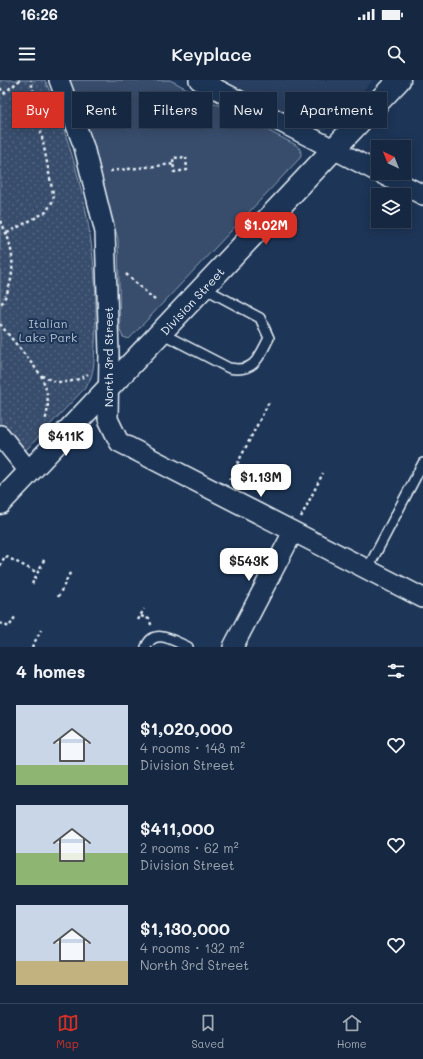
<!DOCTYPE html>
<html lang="en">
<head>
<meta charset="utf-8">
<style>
  :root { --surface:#162841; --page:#23344c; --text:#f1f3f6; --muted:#9ea6b1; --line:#35445a; --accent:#d93025 }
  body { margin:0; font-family:Mali,sans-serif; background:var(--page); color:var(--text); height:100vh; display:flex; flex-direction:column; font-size:15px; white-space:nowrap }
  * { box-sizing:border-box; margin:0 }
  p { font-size:13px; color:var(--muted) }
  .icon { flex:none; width:22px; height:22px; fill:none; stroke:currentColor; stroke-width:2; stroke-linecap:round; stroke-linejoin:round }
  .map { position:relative; height:567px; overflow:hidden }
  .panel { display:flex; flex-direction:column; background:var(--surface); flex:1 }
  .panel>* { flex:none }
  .hud { position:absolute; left:12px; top:12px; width:399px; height:36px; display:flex; gap:8px }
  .needle { width:26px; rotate:317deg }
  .controls { position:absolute; left:371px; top:60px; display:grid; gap:8px }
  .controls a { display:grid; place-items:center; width:40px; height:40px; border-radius:0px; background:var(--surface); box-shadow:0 2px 10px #0003,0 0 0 1px var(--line); font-size:20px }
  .price { position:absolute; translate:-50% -34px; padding:0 9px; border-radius:8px; background:#fff; color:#222; font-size:13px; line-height:26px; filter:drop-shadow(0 1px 2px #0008) }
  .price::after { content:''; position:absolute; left:50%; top:24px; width:12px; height:9px; margin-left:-6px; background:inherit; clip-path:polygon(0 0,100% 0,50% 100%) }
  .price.active { background:var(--accent); color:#fff }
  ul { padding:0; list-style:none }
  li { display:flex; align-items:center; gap:12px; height:100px; padding:0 16px }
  li span { display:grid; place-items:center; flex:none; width:112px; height:80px; border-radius:0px; color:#555 }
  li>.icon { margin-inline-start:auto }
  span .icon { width:48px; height:48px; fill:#fffc; stroke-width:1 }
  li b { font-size:17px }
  h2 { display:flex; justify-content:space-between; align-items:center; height:48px; padding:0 16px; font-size:17px }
  .chip { padding:0 14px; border-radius:0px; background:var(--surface); box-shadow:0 2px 10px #0003,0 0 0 1px var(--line); font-size:14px; line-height:36px }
  .chip.active { background:var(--accent); color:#fff }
  .status { display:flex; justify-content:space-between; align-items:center; height:28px; padding:0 20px; background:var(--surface); direction:ltr }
  .status svg { height:11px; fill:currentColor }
  header { display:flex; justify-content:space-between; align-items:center; height:52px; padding:0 16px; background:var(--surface); font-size:18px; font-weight:600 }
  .tab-bar { display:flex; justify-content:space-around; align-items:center; height:56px; border-top:1px solid var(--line); background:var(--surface); font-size:11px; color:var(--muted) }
  .tab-bar a { display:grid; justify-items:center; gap:2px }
  .tab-bar .active { color:var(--accent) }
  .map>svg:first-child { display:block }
</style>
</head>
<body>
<div class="status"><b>16:26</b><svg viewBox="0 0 49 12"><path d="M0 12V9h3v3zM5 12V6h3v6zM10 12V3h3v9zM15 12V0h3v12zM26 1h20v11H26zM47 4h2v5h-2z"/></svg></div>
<header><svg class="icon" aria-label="menu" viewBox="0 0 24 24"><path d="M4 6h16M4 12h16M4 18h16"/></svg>Keyplace<svg class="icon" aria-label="search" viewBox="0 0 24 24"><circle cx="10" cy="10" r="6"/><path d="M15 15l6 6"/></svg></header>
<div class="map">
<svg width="423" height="567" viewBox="0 0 423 567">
  <defs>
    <pattern id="park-dots" width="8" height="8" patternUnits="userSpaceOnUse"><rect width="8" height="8" fill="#374d6c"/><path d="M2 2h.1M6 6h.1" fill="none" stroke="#546782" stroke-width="1.8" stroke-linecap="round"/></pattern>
  </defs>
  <rect width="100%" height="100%" fill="#1d3557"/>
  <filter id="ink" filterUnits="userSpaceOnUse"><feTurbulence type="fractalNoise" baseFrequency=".025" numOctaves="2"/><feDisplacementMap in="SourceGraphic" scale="8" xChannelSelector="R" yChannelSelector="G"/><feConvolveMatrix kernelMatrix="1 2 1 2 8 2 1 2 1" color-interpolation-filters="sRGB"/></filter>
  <g filter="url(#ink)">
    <!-- built -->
    <path fill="#2a4162" d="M225 0H373L327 49 321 51Z"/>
    <!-- grass -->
    <path fill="#374d6c" stroke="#909fb2" d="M67 0H170L296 65C301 69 302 72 300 78L129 259 123 257 120 251 118 159 85 43Z"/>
    <!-- park -->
    <path fill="url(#park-dots)" stroke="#909fb2" d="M0 0H45C80 83 101 173 95 263 94 278 95 295 86 307L27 369 24 370 8 356 0 345Z"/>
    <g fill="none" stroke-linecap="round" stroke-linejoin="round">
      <!-- service casing -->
      <g stroke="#e8f1f8" stroke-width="12">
        <path id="service" d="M161 253 229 288C255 293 259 277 269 258L260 238 204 208
          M367 490 423 383
          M146 567C154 547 174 561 188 567"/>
      </g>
      <!-- minor casing -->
      <g stroke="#e8f1f8" stroke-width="22">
        <path id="minor" d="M59 0 84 67 105 152 109 273 108 339 119 362 423 518
          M199 0 378 92
          M380 93 423 115
          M0 355 29 391
          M233 567 293 452"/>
      </g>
      <!-- secondary casing -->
      <g stroke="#e8f1f8" stroke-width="25">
        <path id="secondary" d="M0 423 399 0"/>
      </g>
      <!-- path -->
      <path stroke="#e8f1f8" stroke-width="2.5" stroke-dasharray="3 3" stroke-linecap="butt" d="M0 8 4 13 20 0
        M186 77 187 90 174 92 173 78Z
        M110 91 174 84
        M0 141C16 167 17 201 0 226
        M7 153 46 132 54 119 31 0
        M126 194 156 221
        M0 244 41 295C56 305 73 304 88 294
        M41 295C48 312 50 324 45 341
        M229 400 269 322
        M301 437 323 393
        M0 486 5 476 38 493
        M32 504 45 478
        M58 517 71 491
        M141 536 149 539 152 547
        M138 540 144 529
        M0 543 9 547 15 537
        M32 567 41 550"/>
      <!-- service -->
      <use href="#service" stroke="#1d3557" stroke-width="9"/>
      <!-- minor -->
      <use href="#minor" stroke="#1d3557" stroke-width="19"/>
      <!-- secondary -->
      <use href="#secondary" stroke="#1d3557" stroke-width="22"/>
    </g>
  </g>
  <g text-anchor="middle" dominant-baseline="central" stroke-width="4" stroke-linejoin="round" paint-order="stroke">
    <!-- street labels -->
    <g font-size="12" fill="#e8f1f8" stroke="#1d3557">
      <text transform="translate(192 221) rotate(-47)">Division Street</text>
      <text transform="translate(108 277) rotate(-90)">North 3rd Street</text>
    </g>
    <!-- park labels -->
    <g font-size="12" fill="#b3c0ce" stroke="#1d3557">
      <text x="48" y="243">Italian<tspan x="48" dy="14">Lake Park</tspan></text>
    </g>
  </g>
</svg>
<div class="controls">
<a><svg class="needle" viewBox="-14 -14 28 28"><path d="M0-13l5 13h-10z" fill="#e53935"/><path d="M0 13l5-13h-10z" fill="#9ea6b1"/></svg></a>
<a><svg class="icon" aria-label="layers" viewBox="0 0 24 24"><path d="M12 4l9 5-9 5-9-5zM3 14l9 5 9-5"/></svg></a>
</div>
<b class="price active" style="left:266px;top:166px">$1.02M</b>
<b class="price" style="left:66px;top:377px">$411K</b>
<b class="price" style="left:261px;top:418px">$1.13M</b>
<b class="price" style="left:249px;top:502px">$543K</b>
<div class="hud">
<a class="chip active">Buy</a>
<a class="chip">Rent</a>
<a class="chip">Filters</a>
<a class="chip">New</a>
<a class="chip">Apartment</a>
</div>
</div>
<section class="panel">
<h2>4 homes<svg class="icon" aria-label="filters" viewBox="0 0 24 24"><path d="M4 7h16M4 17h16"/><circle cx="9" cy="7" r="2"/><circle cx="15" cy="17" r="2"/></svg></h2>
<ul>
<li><span style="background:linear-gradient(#c9d6e8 75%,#8fb573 0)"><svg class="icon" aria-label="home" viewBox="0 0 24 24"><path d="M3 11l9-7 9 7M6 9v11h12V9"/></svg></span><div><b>$1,020,000</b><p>4 rooms · 148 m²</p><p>Division Street</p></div><svg class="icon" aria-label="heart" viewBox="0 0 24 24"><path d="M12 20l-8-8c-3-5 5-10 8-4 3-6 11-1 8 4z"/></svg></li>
<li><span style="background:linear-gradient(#c9d6e8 60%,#8fb573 0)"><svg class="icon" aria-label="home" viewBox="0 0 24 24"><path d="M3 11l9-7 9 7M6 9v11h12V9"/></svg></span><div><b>$411,000</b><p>2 rooms · 62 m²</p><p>Division Street</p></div><svg class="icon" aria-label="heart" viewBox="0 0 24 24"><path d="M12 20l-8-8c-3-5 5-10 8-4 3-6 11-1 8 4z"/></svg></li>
<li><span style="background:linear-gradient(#c9d6e8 70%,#c2b280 0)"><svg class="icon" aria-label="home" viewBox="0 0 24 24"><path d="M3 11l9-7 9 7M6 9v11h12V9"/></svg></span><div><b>$1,130,000</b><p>4 rooms · 132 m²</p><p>North 3rd Street</p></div><svg class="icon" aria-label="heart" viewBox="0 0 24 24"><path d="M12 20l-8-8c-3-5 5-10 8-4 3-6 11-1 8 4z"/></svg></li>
</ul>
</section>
<nav class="tab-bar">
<a class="active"><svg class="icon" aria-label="map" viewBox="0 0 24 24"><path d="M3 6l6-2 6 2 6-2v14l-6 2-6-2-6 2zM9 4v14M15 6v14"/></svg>Map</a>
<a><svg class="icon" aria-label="saved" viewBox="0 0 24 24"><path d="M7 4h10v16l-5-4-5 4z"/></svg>Saved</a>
<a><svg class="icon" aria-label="home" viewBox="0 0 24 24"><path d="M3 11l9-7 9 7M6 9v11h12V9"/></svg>Home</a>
</nav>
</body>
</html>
